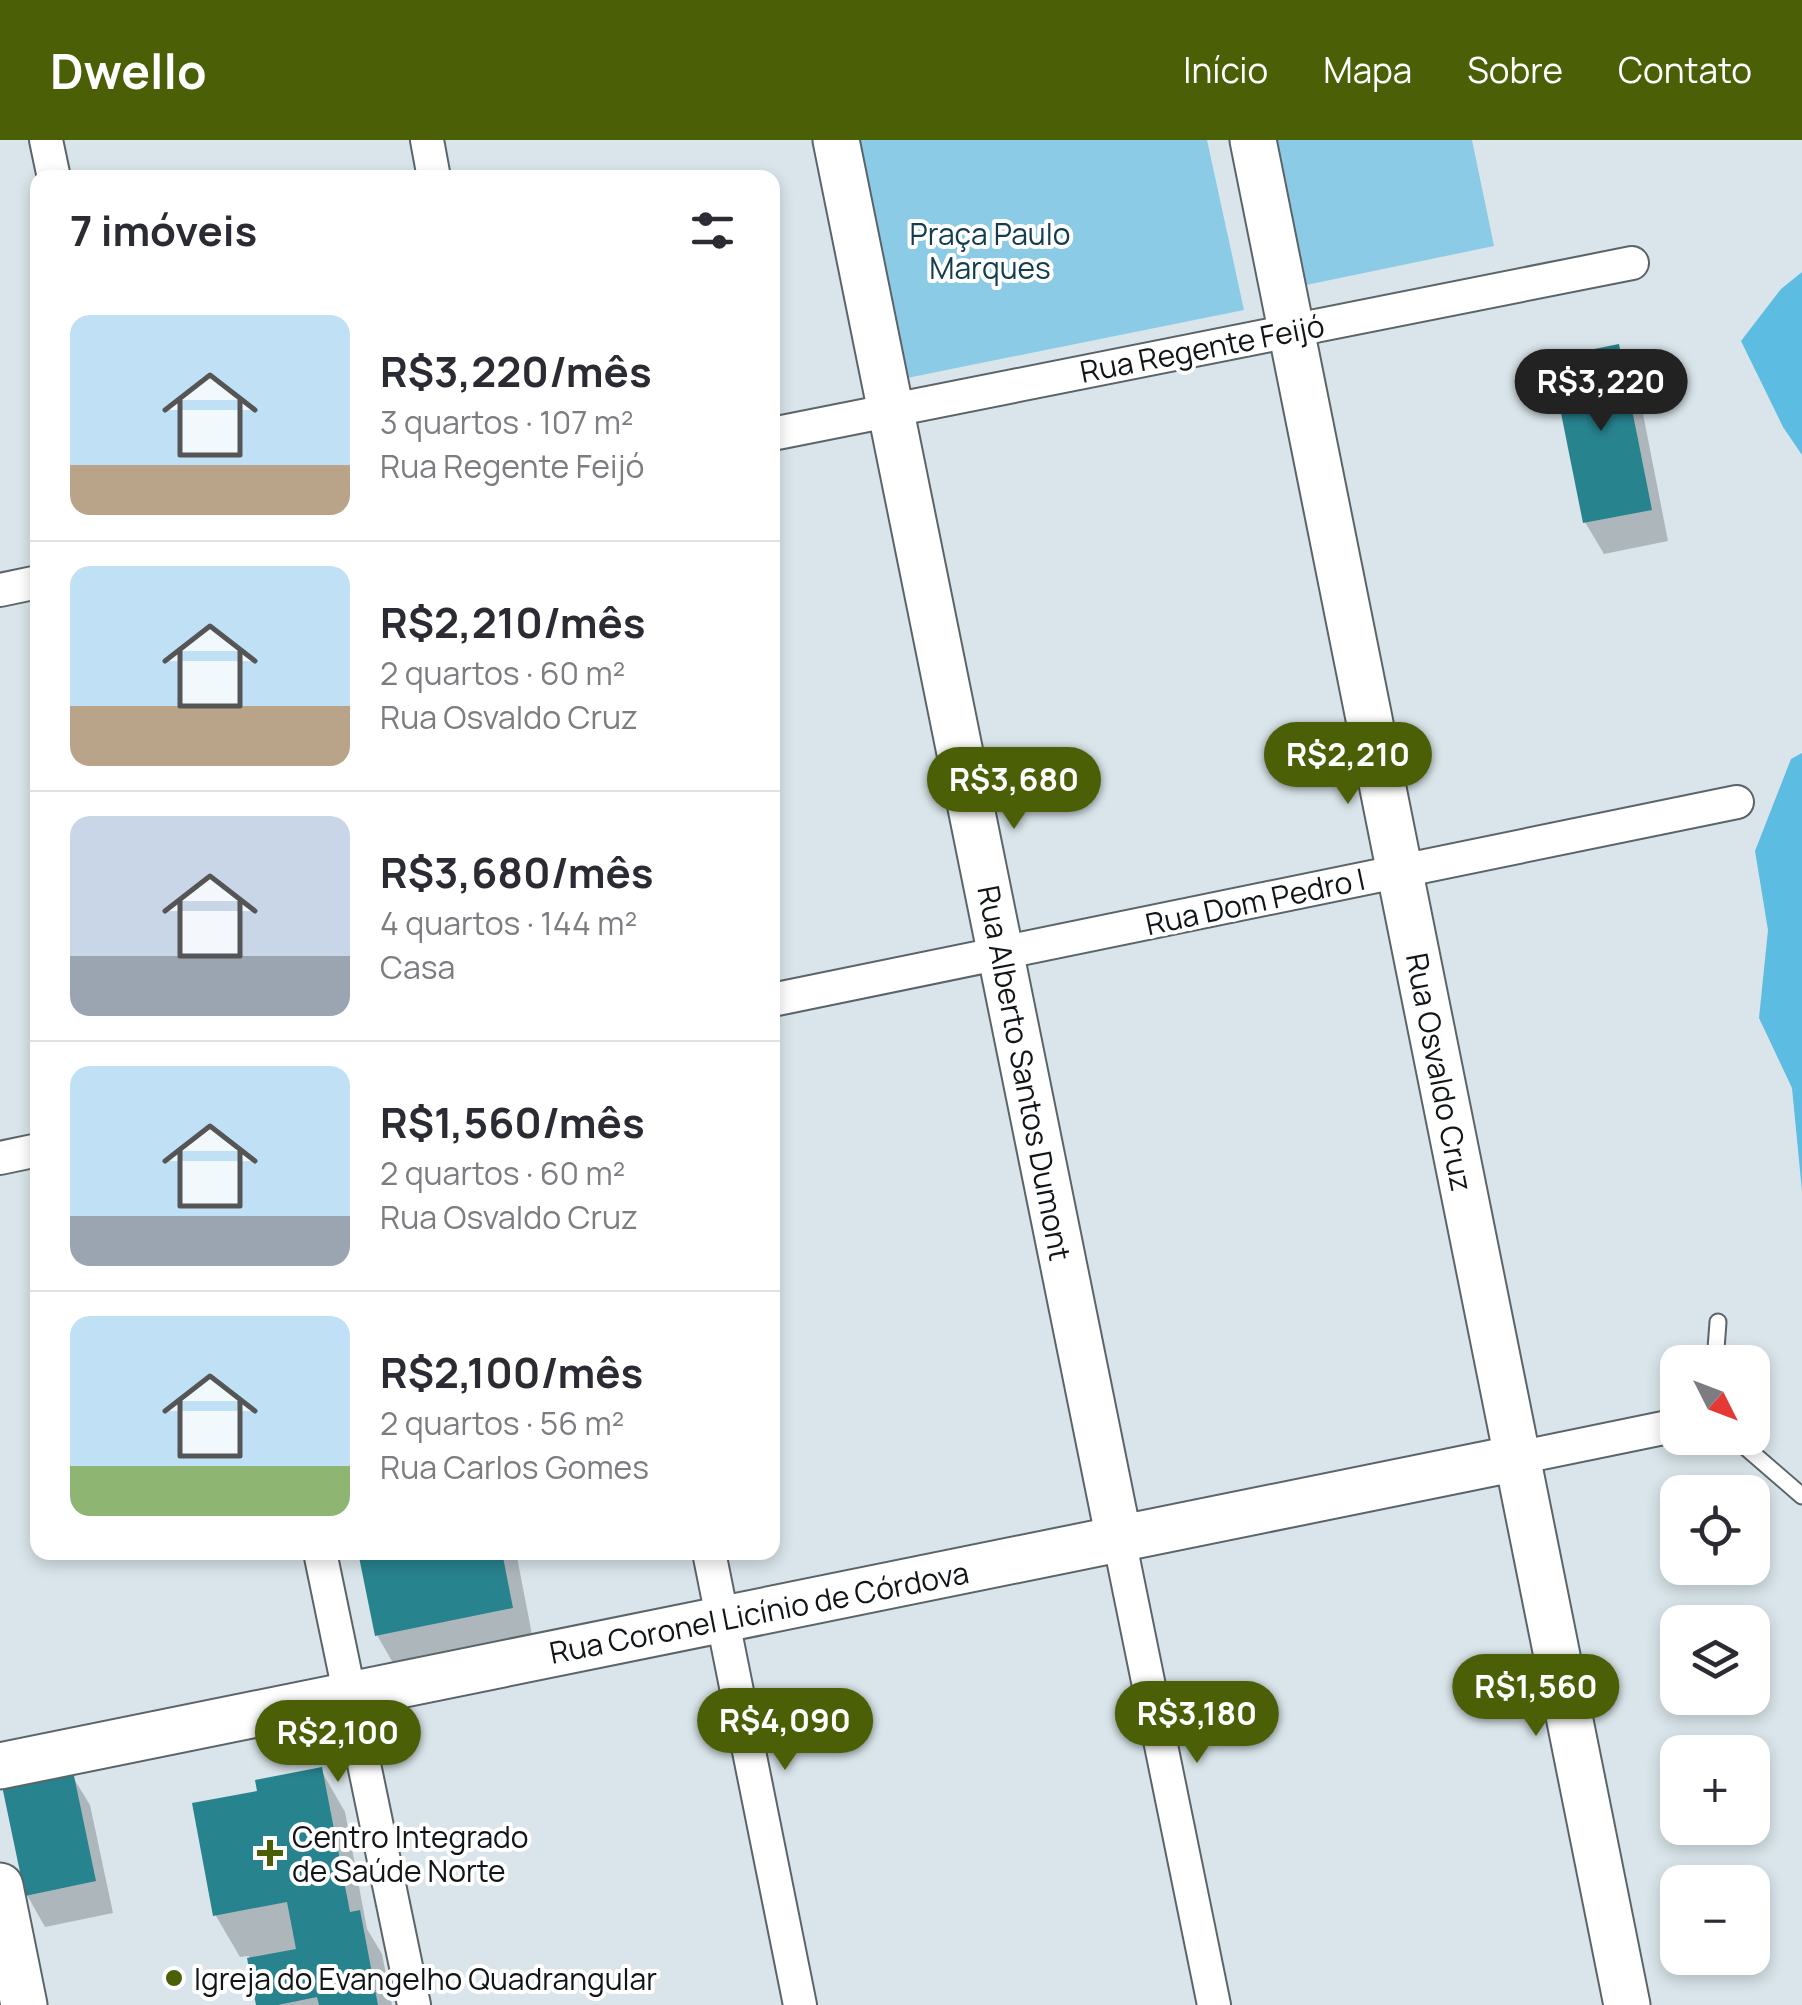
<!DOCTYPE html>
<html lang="pt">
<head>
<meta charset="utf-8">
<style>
  :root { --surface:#fff; --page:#f7f7f7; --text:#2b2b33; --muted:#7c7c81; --line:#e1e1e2; --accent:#4b5f06 }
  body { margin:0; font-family:Manrope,sans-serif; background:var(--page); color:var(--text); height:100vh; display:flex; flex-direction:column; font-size:38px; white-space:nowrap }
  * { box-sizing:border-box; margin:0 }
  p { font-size:32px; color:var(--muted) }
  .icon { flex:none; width:55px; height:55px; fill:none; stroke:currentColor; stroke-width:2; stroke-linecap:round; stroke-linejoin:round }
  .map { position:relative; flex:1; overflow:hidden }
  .drawer { position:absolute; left:30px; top:30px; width:750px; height:1390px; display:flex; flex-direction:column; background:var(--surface); border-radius:20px; box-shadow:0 5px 15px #0003 }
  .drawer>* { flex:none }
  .needle { width:65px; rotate:132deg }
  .controls { position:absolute; left:1660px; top:1205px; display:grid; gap:20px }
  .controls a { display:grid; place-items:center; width:110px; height:110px; border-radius:20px; background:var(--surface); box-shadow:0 5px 15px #0003; font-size:50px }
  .price { position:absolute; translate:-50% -85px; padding:0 22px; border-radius:35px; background:var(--accent); color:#fff; font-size:32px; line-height:65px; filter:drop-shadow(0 2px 5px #0008) }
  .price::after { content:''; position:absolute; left:50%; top:60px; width:30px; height:22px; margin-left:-15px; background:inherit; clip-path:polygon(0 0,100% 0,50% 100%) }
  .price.current { background:#222; color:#fff }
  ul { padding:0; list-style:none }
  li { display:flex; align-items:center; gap:30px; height:250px; padding:0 40px }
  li+li { border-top:2px solid var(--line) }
  li span { display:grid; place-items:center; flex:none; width:280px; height:200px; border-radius:20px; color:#555 }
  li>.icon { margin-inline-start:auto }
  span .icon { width:120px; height:120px; fill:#fffc; stroke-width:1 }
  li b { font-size:42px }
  h2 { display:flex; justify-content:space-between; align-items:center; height:120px; padding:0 40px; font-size:42px }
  header { display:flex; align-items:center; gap:60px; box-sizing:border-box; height:140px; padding:0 50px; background:var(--accent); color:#fff }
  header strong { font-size:48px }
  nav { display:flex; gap:55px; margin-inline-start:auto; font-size:35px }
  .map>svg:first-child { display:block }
</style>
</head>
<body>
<header>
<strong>Dwello</strong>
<nav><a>Início</a><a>Mapa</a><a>Sobre</a><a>Contato</a></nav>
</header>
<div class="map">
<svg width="1802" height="1865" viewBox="0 0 1802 1865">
  <rect width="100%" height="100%" fill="#d9e5ea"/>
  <!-- green -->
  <path fill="#8ccbe6" d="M852 0H1207L1244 170 902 239Z
    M1277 0H1472L1494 106 1306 145Z"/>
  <!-- forest -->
  <path fill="#5cbce2" d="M1802 132V315L1783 287 1741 201 1781 149Z
    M1802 613V1051L1792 948 1759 878 1768 790 1755 711 1791 619Z"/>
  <!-- shadow -->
  <path fill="#0003" d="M1618 206 1636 238 1668 401 1604 414 1585 382Z
    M360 1412H516L535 1510 401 1537 377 1495Z
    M321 1630 345 1672 367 1789 382 1814 392 1865H258L249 1816 240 1817 216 1776 195 1665 260 1653Z
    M71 1634 90 1665 113 1773 45 1787 27 1755Z"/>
  <!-- building -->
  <path fill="#27838e" d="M1619 204 1652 370 1583 383 1550 218Z
    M358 1412H502L513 1468 375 1496Z
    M322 1627 350 1772 360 1770 378 1865H319L317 1857 278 1865H256L247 1818 296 1809 287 1762 213 1776 192 1663 257 1651 255 1640Z
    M73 1631 96 1741 25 1756 2 1646Z"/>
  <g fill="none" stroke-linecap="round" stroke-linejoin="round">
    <!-- lane casing -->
    <g stroke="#5a6469" stroke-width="19">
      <path id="lane" d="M1715 1222 1718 1182
        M1735 1298 1802 1356"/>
    </g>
    <!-- street casing -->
    <g stroke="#5a6469" stroke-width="36">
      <path id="street" d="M46 0 54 38
        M427 0 434 38
        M772 294 1632 123
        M0 450 38 442
        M772 860 1737 662
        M0 1018 38 1010
        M1517 1318 1678 1285
        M1119 1399 1214 1865
        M320 1412 414 1865
        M709 1412 800 1865"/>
    </g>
    <!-- secondary casing -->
    <g stroke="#5a6469" stroke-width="49">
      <path id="secondary" d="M836 0 1119 1399
        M1253 0 1627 1865
        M0 1626 1517 1318
        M0 1746 24 1865"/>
    </g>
    <!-- lane -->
    <use href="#lane" stroke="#fff" stroke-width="15"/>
    <!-- street -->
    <use href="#street" stroke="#fff" stroke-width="32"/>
    <!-- secondary -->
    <use href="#secondary" stroke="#fff" stroke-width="45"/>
  </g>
  <!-- markers -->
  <g fill="#4b5f06" stroke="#fff" stroke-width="4">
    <path d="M265 1698h10v10h10v10h-10v10h-10v-10h-10v-10h10z"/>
    <circle cx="174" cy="1838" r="10"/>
  </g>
  <g text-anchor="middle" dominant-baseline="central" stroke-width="8" stroke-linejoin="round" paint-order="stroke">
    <!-- park labels -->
    <g font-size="30" fill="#123d4d" stroke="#fff">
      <text x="990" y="93">Praça Paulo<tspan x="990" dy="34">Marques</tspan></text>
    </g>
    <!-- street labels -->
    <g font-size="30" fill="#111517" stroke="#fff">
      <text transform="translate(1202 208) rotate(-11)">Rua Regente Feijó</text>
      <text transform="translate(1255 761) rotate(-12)">Rua Dom Pedro I</text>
      <text transform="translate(1440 932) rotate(79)">Rua Osvaldo Cruz</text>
      <text transform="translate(1025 933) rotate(79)">Rua Alberto Santos Dumont</text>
      <text transform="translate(759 1472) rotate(-11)">Rua Coronel Licínio de Córdova</text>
    </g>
    <!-- poi labels -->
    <g font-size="30" fill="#111517" stroke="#fff" text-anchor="start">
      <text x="292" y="1696">Centro Integrado<tspan x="292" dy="34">de Saúde Norte</tspan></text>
      <text x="194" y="1838">Igreja do Evangelho Quadrangular</text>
    </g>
  </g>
</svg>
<div class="controls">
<a><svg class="needle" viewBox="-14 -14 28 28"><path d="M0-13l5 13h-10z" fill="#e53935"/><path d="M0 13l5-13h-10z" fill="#7c7c81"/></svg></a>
<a><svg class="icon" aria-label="locate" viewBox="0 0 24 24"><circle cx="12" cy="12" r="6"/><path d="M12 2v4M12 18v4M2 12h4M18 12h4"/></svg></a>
<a><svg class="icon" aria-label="layers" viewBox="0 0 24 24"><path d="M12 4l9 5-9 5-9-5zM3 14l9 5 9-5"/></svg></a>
<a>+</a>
<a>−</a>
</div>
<b class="price current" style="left:1601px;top:294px">R$3,220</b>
<b class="price" style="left:1348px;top:667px">R$2,210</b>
<b class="price" style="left:1014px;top:692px">R$3,680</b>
<b class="price" style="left:1536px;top:1599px">R$1,560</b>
<b class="price" style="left:1197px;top:1626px">R$3,180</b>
<b class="price" style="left:785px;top:1633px">R$4,090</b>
<b class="price" style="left:338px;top:1645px">R$2,100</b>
<section class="drawer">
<h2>7 imóveis<svg class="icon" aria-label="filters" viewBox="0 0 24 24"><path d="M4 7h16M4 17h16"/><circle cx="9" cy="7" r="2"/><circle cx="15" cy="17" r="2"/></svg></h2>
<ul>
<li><span style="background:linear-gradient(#bfe0f5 75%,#b9a48a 0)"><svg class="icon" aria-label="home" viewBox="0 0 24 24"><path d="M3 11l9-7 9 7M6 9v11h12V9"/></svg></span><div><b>R$3,220/mês</b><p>3 quartos · 107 m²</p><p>Rua Regente Feijó</p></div></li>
<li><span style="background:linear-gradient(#bfe0f5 70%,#b9a48a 0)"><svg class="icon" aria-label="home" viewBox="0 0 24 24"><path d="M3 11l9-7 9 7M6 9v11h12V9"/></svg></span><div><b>R$2,210/mês</b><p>2 quartos · 60 m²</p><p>Rua Osvaldo Cruz</p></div></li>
<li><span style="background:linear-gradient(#c9d6e8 70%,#9aa5b1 0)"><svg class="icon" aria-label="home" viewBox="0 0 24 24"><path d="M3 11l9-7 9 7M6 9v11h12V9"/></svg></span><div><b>R$3,680/mês</b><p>4 quartos · 144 m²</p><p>Casa</p></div></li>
<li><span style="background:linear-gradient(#bfe0f5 75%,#9aa5b1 0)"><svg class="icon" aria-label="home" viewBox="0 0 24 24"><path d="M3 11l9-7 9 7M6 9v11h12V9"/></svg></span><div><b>R$1,560/mês</b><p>2 quartos · 60 m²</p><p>Rua Osvaldo Cruz</p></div></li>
<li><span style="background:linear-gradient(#bfe0f5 75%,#8fb573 0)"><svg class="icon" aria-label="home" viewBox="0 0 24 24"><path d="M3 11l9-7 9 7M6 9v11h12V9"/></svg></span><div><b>R$2,100/mês</b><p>2 quartos · 56 m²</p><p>Rua Carlos Gomes</p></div></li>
</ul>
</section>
</div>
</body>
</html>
